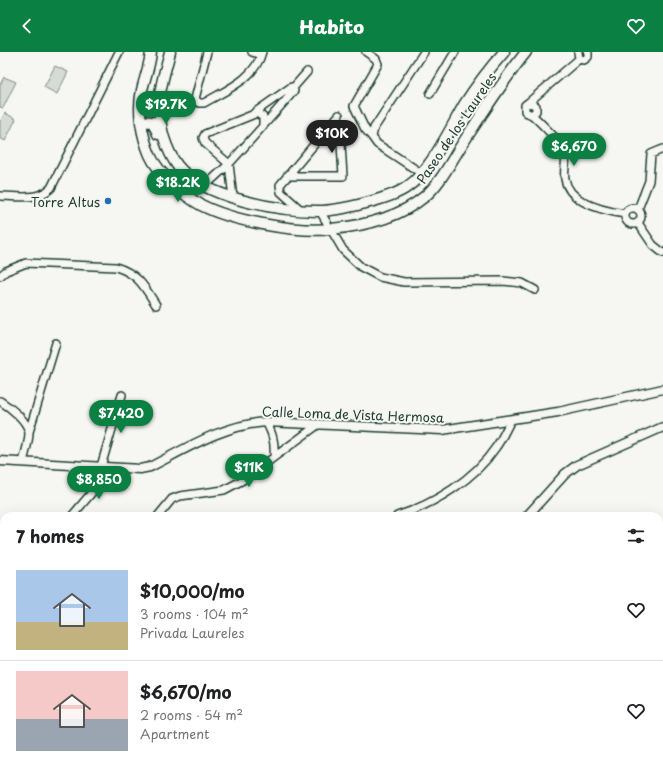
<!DOCTYPE html>
<html lang="en">
<head>
<meta charset="utf-8">
<style>
  :root { --surface:#fff; --page:#f2f2f2; --text:#202124; --muted:#757577; --line:#e0e0e0; --accent:#0b8043 }
  body { margin:0; font-family:"Playpen Sans",sans-serif; background:var(--page); color:var(--text); height:100vh; display:flex; flex-direction:column; font-size:15px; white-space:nowrap }
  * { box-sizing:border-box; margin:0 }
  p { font-size:13px; color:var(--muted) }
  .icon { flex:none; width:22px; height:22px; fill:none; stroke:currentColor; stroke-width:2; stroke-linecap:round; stroke-linejoin:round }
  .map { position:relative; flex:1; overflow:hidden }
  .drawer { position:absolute; left:0px; top:460px; width:663px; height:256px; display:flex; flex-direction:column; background:var(--surface); border-radius:12px 12px 0 0; box-shadow:0 4px 16px #0002 }
  .drawer>* { flex:none }
  .price { position:absolute; translate:-50% -34px; padding:0 9px; border-radius:14px; background:var(--accent); color:#fff; font-size:13px; line-height:26px; filter:drop-shadow(0 1px 2px #0008) }
  .price::after { content:''; position:absolute; left:50%; top:24px; width:12px; height:9px; margin-left:-6px; background:inherit; clip-path:polygon(0 0,100% 0,50% 100%) }
  .price.current { background:#222; color:#fff }
  ul { padding:0; list-style:none }
  li { display:flex; align-items:center; gap:12px; height:100px; padding:0 16px }
  li+li { border-top:1px solid var(--line) }
  li span { display:grid; place-items:center; flex:none; width:112px; height:80px; border-radius:0px; color:#555 }
  li>.icon { margin-inline-start:auto }
  span .icon { width:48px; height:48px; fill:#fffc; stroke-width:1 }
  li b { font-size:17px }
  h2 { display:flex; justify-content:space-between; align-items:center; height:48px; padding:0 16px; font-size:17px }
  header { display:flex; justify-content:space-between; align-items:center; height:52px; padding:0 16px; background:var(--accent); color:#fff; font-size:18px; font-weight:800 }
  .map>svg:first-child { display:block }
</style>
</head>
<body>
<header><svg class="icon" aria-label="back" viewBox="0 0 24 24"><path d="M15 5l-7 7 7 7"/></svg>Habito<svg class="icon" aria-label="heart" viewBox="0 0 24 24"><path d="M12 20l-8-8c-3-5 5-10 8-4 3-6 11-1 8 4z"/></svg></header>
<div class="map">
<svg width="663" height="716" viewBox="0 0 663 716">
  <defs>
    <pattern id="forest-crowns" width="20" height="18" patternUnits="userSpaceOnUse"><rect width="20" height="18" fill="#d6dbd6"/><path d="M2 6a3 3 0 1 1 6 0M12 15a3 3 0 1 1 6 0" fill="none" stroke="#b7bdb8"/></pattern>
  </defs>
  <rect width="100%" height="100%" fill="#f6f6f2"/>
  <filter id="ink" filterUnits="userSpaceOnUse"><feTurbulence type="fractalNoise" baseFrequency=".025" numOctaves="2"/><feDisplacementMap in="SourceGraphic" scale="8" xChannelSelector="R" yChannelSelector="G"/><feConvolveMatrix kernelMatrix="1 2 1 2 8 2 1 2 1" color-interpolation-filters="sRGB"/></filter>
  <g filter="url(#ink)">
    <!-- forest -->
    <path fill="url(#forest-crowns)" stroke="#7a8c85" d="M15 712H381L361 716H9Z"/>
    <!-- pitch -->
    <path fill="#d6dbd6" stroke="#7a8c85" d="M55 14 68 20 57 42 44 35Z
      M4 25 16 30 3 56 0 55V33Z
      M5 61 16 67 5 89 0 86V70Z"/>
    <g fill="none" stroke-linecap="round" stroke-linejoin="round">
      <!-- stream -->
      <path stroke="#72847d" stroke-width="2" d="M659 711 663 710
        M643 716 657 712"/>
      <!-- minor casing -->
      <g stroke="#1f3d34" stroke-width="10">
        <path id="minor" d="M207 0 195 47 199 51H204C226 38 255 27 262 0
          M252 0 261 3
          M366 0 376 7 378 12 354 54 365 77 372 85
          M578 0 579 7 584 8 588 5V0
          M293 36 307 20
          M430 42 455 0
          M529 50 579 7
          M254 61 291 35 293 36 294 39 263 74
          M532 63 536 59V54L529 50 525 53V59C527 62 529 61 532 63 536 66 562 92 564 97 568 106 563 118 565 127 569 151 605 159 625 162
          M421 121 377 92 372 85 374 76 424 0
          M287 124H343L341 92 328 77
          M205 134 229 112 263 74V65L257 61 205 82 203 86 205 91 229 112 233 146
          M0 144C18 144 37 149 51 136L119 0
          M625 164a8 8 0 1 1 16 0a8 8 0 1 1-16 0Z
          M638 157 649 129 651 102 663 97
          M301 158 281 140 280 133 339 63
          M320 159 343 198 361 215 380 225 404 230 503 229 522 231 535 238
          M638 171 653 193 663 201
          M0 224 6 219 26 211 116 215C138 222 144 234 156 253
          M0 349C10 355 28 369 29 381 29 390 25 401 23 410
          M266 370C273 382 275 391 274 405
          M29 380 56 291
          M72 464 94 438 122 343
          M158 464 172 447 180 444 224 438 243 428 319 372
          M397 464C434 452 474 428 496 395 502 387 506 377 511 368
          M0 497H4
          M659 571 663 569
          M0 600H4
          M0 710 4 707"/>
      </g>
      <!-- tertiary casing -->
      <g stroke="#1f3d34" stroke-width="11">
        <path id="tertiary" d="M0 409 140 417 150 415C187 396 223 373 266 370L442 378 558 360 663 337
          M527 464 565 422 577 413 663 375
          M659 608H663"/>
      </g>
      <!-- secondary casing -->
      <g stroke="#1f3d34" stroke-width="13">
        <path id="secondary" d="M151 0C150 13 145 25 142 38 137 59 142 84 150 103 158 121 184 144 201 153 232 169 297 181 331 177 363 174 399 166 424 145 440 132 450 111 461 94 482 62 502 30 526 0
          M170 0C161 34 154 51 164 86 167 95 171 105 177 113 203 146 278 159 318 159 338 159 391 147 407 135 430 120 450 77 464 53 476 34 489 17 504 0
          M141 69 153 70 158 82"/>
      </g>
      <!-- primary casing -->
      <g stroke="#1f3d34" stroke-width="14">
        <path id="primary" d="M659 638 663 636
          M659 653 663 651
          M434 716 457 712
          M500 716 522 712"/>
      </g>
      <!-- minor -->
      <use href="#minor" stroke="#f6f6f2" stroke-width="7"/>
      <!-- tertiary -->
      <use href="#tertiary" stroke="#f6f6f2" stroke-width="8"/>
      <!-- secondary -->
      <use href="#secondary" stroke="#f6f6f2" stroke-width="10"/>
      <!-- primary -->
      <use href="#primary" stroke="#f6f6f2" stroke-width="11"/>
    </g>
  </g>
  <!-- markers -->
  <circle fill="#1f6fb2" stroke="#f6f6f2" stroke-width="1.5" cx="108" cy="149" r="4"/>
  <g text-anchor="middle" dominant-baseline="central" stroke-width="4" stroke-linejoin="round" paint-order="stroke">
    <!-- street labels -->
    <g font-size="13" fill="#1f3d34" stroke="#f6f6f2">
      <text transform="translate(456 76) rotate(-56)">Paseo de los Laureles</text>
      <text transform="translate(353 362) rotate(2)">Calle Loma de Vista Hermosa</text>
    </g>
    <!-- poi labels -->
    <g font-size="13" fill="#1f3d34" stroke="#f6f6f2" text-anchor="end">
      <text x="100" y="149">Torre Altus</text>
    </g>
  </g>
</svg>
<b class="price" style="left:166px;top:73px">$19.7K</b>
<b class="price current" style="left:332px;top:102px">$10K</b>
<b class="price" style="left:574px;top:115px">$6,670</b>
<b class="price" style="left:178px;top:151px">$18.2K</b>
<b class="price" style="left:121px;top:382px">$7,420</b>
<b class="price" style="left:249px;top:436px">$11K</b>
<b class="price" style="left:99px;top:448px">$8,850</b>
<section class="drawer">
<h2>7 homes<svg class="icon" aria-label="filters" viewBox="0 0 24 24"><path d="M4 7h16M4 17h16"/><circle cx="9" cy="7" r="2"/><circle cx="15" cy="17" r="2"/></svg></h2>
<ul>
<li><span style="background:linear-gradient(#a9c7e8 65%,#c2b280 0)"><svg class="icon" aria-label="home" viewBox="0 0 24 24"><path d="M3 11l9-7 9 7M6 9v11h12V9"/></svg></span><div><b>$10,000/mo</b><p>3 rooms · 104 m²</p><p>Privada Laureles</p></div><svg class="icon" aria-label="heart" viewBox="0 0 24 24"><path d="M12 20l-8-8c-3-5 5-10 8-4 3-6 11-1 8 4z"/></svg></li>
<li><span style="background:linear-gradient(#f6c9c9 60%,#9aa5b1 0)"><svg class="icon" aria-label="home" viewBox="0 0 24 24"><path d="M3 11l9-7 9 7M6 9v11h12V9"/></svg></span><div><b>$6,670/mo</b><p>2 rooms · 54 m²</p><p>Apartment</p></div><svg class="icon" aria-label="heart" viewBox="0 0 24 24"><path d="M12 20l-8-8c-3-5 5-10 8-4 3-6 11-1 8 4z"/></svg></li>
</ul>
</section>
</div>
</body>
</html>
